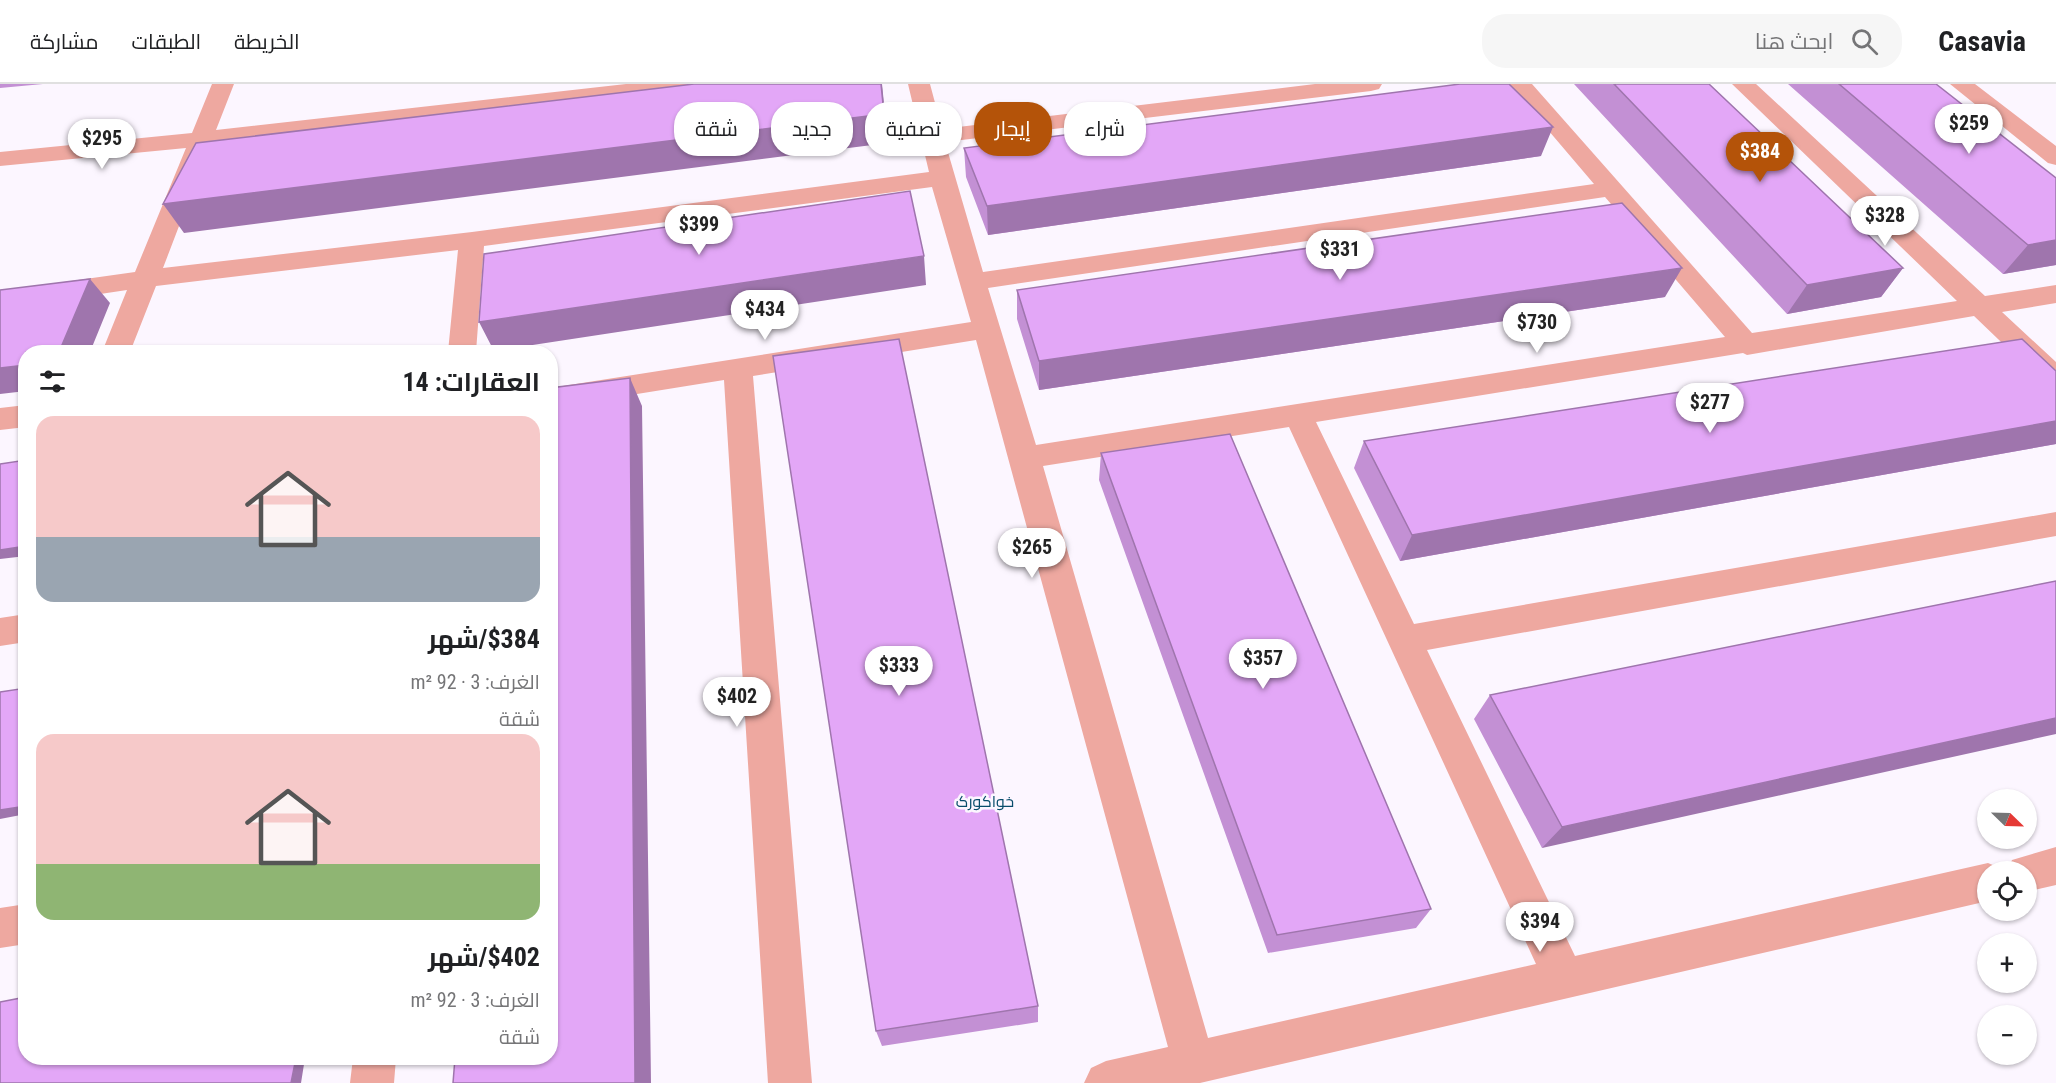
<!DOCTYPE html>
<html lang="ar">
<head>
<meta charset="utf-8">
<style>
  :root { --surface:#fff; --page:#f6f6f6; --text:#202124; --muted:#757577; --line:#e0e0e0; --accent:#b45309 }
  body { margin:0; font-family:"Roboto Condensed",Cairo,sans-serif; background:var(--page); color:var(--text); direction:rtl; height:100vh; display:flex; flex-direction:column; font-size:22px; white-space:nowrap }
  * { box-sizing:border-box; margin:0 }
  p { font-size:20px; color:var(--muted) }
  .icon { flex:none; width:33px; height:33px; fill:none; stroke:currentColor; stroke-width:2; stroke-linecap:round; stroke-linejoin:round }
  .map { position:relative; flex:1; overflow:hidden; direction:ltr }
  .panel { position:absolute; left:18px; top:261px; width:540px; height:720px; display:flex; flex-direction:column; background:var(--surface); border-radius:24px; box-shadow:0 2px 4px #0004; direction:rtl }
  .panel>* { flex:none }
  .banner { position:absolute; left:576px; top:18px; width:570px; height:54px; direction:rtl; display:flex; gap:12px }
  .needle { width:39px; rotate:113deg }
  .controls { position:absolute; left:1977px; top:705px; display:grid; gap:12px }
  .controls a { display:grid; place-items:center; width:60px; height:60px; border-radius:50%; background:var(--surface); box-shadow:0 2px 4px #0004; font-size:30px }
  .price { position:absolute; translate:-50% -51px; padding:0 14px; border-radius:21px; background:#fff; color:#222; font-size:20px; line-height:39px; filter:drop-shadow(0 2px 3px #0008) }
  .price::after { content:''; position:absolute; left:50%; top:36px; width:18px; height:14px; margin-left:-9px; background:inherit; clip-path:polygon(0 0,100% 0,50% 100%) }
  .price.on { background:var(--accent); color:#fff }
  ul { padding:0; list-style:none }
  li { display:grid; align-content:center; gap:12px; height:318px; padding:0 18px }
  li span { display:grid; place-items:center; height:186px; border-radius:18px; color:#555 }
  li>.icon { margin-inline-start:auto }
  span .icon { width:108px; height:108px; fill:#fffc; stroke-width:1 }
  li b { font-size:26px }
  h2 { display:flex; justify-content:space-between; align-items:center; height:72px; padding:0 18px; font-size:26px }
  .pill { padding:0 21px; border-radius:24px; background:var(--surface); box-shadow:0 2px 4px #0004; font-size:21px; line-height:54px }
  .pill.on { background:var(--accent); color:#fff }
  header { display:flex; align-items:center; gap:36px; box-sizing:border-box; height:84px; padding:0 30px; background:var(--surface); border-bottom:2px solid var(--line) }
  header strong { font-size:28px }
  nav { display:flex; gap:33px; margin-inline-start:auto; font-size:21px }
  .search { width:420px; height:54px; background:var(--page); display:flex; align-items:center; gap:15px; box-sizing:border-box; padding:0 21px; border-radius:24px; color:var(--muted); font-size:22px }
  .map>svg:first-child { display:block }
</style>
</head>
<body>
<header>
<strong>Casavia</strong>
<div class="search"><svg class="icon" aria-label="search" viewBox="0 0 24 24"><circle cx="10" cy="10" r="6"/><path d="M15 15l6 6"/></svg>ابحث هنا</div>
<nav><a>الخريطة</a><a>الطبقات</a><a>مشاركة</a></nav>
</header>
<div class="map">
<svg width="2056" height="999" viewBox="0 0 2056 999">
  <rect width="100%" height="100%" fill="#fcf6ff"/>
  <g fill="none" stroke-linecap="round" stroke-linejoin="round">
    <!-- minor -->
    <path fill="#eea8a0" fill-rule="evenodd" d="M212 0H234L216 46 626 0H697L694 5 686 7 210 61 163 184 472 148 929 88 908 0H930L942 45 1315 0H1382L1379 5 1371 7 945 58 983 188 1594 100 1509 0H1532L1752 249 1957 217 1732 0H1756L1985 212 2056 201V219L2002 228 2056 278V304L2046 301 1974 232 1747 271 1743 269 1316 338 1414 540 2056 428V452L1427 566 1575 872 1988 779 2002 785 2003 788H1988V817L1200 999H1084L1091 984 1106 977 1168 963 976 256 753 292 812 999H768L724 296 550 324V304L971 238 932 103 484 162 476 268H448L458 166 156 202 130 268H102L127 206 0 225V207L135 188 186 64 0 82V68L192 49ZM1605 113 1725 253 1036 361 988 204ZM1289 343 1536 880 1208 954 1043 382Z
      M1950 0H1975L2056 62V81L2048 79Z
      M26 321V343L0 346V324Z
      M26 530V558L0 562V534Z
      M2056 763V801L2026 808V788H2007L2012 776Z
      M26 820V860L0 864V824Z
      M353 974H396L394 999H350Z"/>
  </g>
  <!-- wall -->
  <path fill="#c390d4" d="M0 0H43L0 4Z
    M1574 0H1709L1903 184 1881 213 1787 230Z
    M1788 0H1936L2056 181 2003 190Z
    M964 64 1541 72 988 151 966 93Z
    M1017 206 1665 213 1039 306 1017 235Z
    M2056 287V360L1400 477 1354 384 1364 357Z
    M1101 369 1431 825 1416 844 1268 869 1099 396Z
    M2056 497 1542 764 1474 635 1490 611Z
    M1038 922V938L882 962 876 947Z"/>
  <!-- shaded-wall -->
  <path fill="#9f75ad" d="M882 0 888 59 184 149 163 120Z
    M1553 43 1541 72 988 151 987 122Z
    M2056 156V181L2003 190 2028 161Z
    M924 172 926 201 494 267 479 238Z
    M1682 184 1665 213 1039 306V277Z
    M1903 184 1881 213 1787 230 1807 201Z
    M90 195 110 219 90 268H59Z
    M26 281V307L0 310V284Z
    M630 294 642 322 651 999H635Z
    M2056 337V360L1400 477 1412 451Z
    M26 462V472L0 475V466Z
    M2056 634V650L1542 764 1562 743Z
    M26 722V730L0 735V726Z
    M296 974H305L301 999H291Z"/>
  <!-- building -->
  <path fill="#e3a7f7" stroke="#9f75ad" stroke-width="1.5" d="M694 0H881L884 30 163 120 196 59Z
    M1460 0H1509L1553 43 987 122 964 64Z
    M1614 0H1709L1903 184 1807 201Z
    M1839 0H1936L2056 94V156L2028 161Z
    M910 107 924 172 479 238 484 170Z
    M1622 119 1682 184 1039 277 1017 206Z
    M90 195 59 268H26V281L0 284V206Z
    M899 255 1038 922 876 947 773 272Z
    M2022 255 2056 287V337L1412 451 1364 357Z
    M630 294 635 999H453L455 974H550V304Z
    M1230 350 1431 825 1277 851 1101 369Z
    M26 376V462L0 466V380Z
    M2056 497V634L1562 743 1490 611Z
    M26 604V722L0 726V608Z
    M26 913V974H296L291 999H0V918Z"/>
  <g text-anchor="middle" dominant-baseline="central" stroke-width="5" stroke-linejoin="round" paint-order="stroke">
    <!-- neighbourhood labels -->
    <g font-size="16" fill="#084c6b" stroke="#fcf6ff">
      <text x="985" y="717">خواکورک</text>
    </g>
  </g>
</svg>
<div class="controls">
<a><svg class="needle" viewBox="-14 -14 28 28"><path d="M0-13l5 13h-10z" fill="#e53935"/><path d="M0 13l5-13h-10z" fill="#757577"/></svg></a>
<a><svg class="icon" aria-label="locate" viewBox="0 0 24 24"><circle cx="12" cy="12" r="6"/><path d="M12 2v4M12 18v4M2 12h4M18 12h4"/></svg></a>
<a>+</a>
<a>−</a>
</div>
<b class="price" style="left:1969px;top:71px">$259</b>
<b class="price" style="left:102px;top:86px">$295</b>
<b class="price on" style="left:1760px;top:99px">$384</b>
<b class="price" style="left:1885px;top:163px">$328</b>
<b class="price" style="left:699px;top:172px">$399</b>
<b class="price" style="left:1340px;top:197px">$331</b>
<b class="price" style="left:765px;top:257px">$434</b>
<b class="price" style="left:1537px;top:270px">$730</b>
<b class="price" style="left:1710px;top:350px">$277</b>
<b class="price" style="left:1032px;top:495px">$265</b>
<b class="price" style="left:1263px;top:606px">$357</b>
<b class="price" style="left:899px;top:613px">$333</b>
<b class="price" style="left:737px;top:644px">$402</b>
<b class="price" style="left:1540px;top:869px">$394</b>
<div class="banner">
<a class="pill">شراء</a>
<a class="pill on">إيجار</a>
<a class="pill">تصفية</a>
<a class="pill">جديد</a>
<a class="pill">شقة</a>
</div>
<section class="panel">
<h2>العقارات: 14<svg class="icon" aria-label="filters" viewBox="0 0 24 24"><path d="M4 7h16M4 17h16"/><circle cx="9" cy="7" r="2"/><circle cx="15" cy="17" r="2"/></svg></h2>
<ul>
<li><span style="background:linear-gradient(#f6c9c9 65%,#9aa5b1 0)"><svg class="icon" aria-label="home" viewBox="0 0 24 24"><path d="M3 11l9-7 9 7M6 9v11h12V9"/></svg></span><div><b>$384/شهر</b><p>الغرف: 3 · 92 m²</p><p>شقة</p></div></li>
<li><span style="background:linear-gradient(#f6c9c9 70%,#8fb573 0)"><svg class="icon" aria-label="home" viewBox="0 0 24 24"><path d="M3 11l9-7 9 7M6 9v11h12V9"/></svg></span><div><b>$402/شهر</b><p>الغرف: 3 · 92 m²</p><p>شقة</p></div></li>
</ul>
</section>
</div>
</body>
</html>
